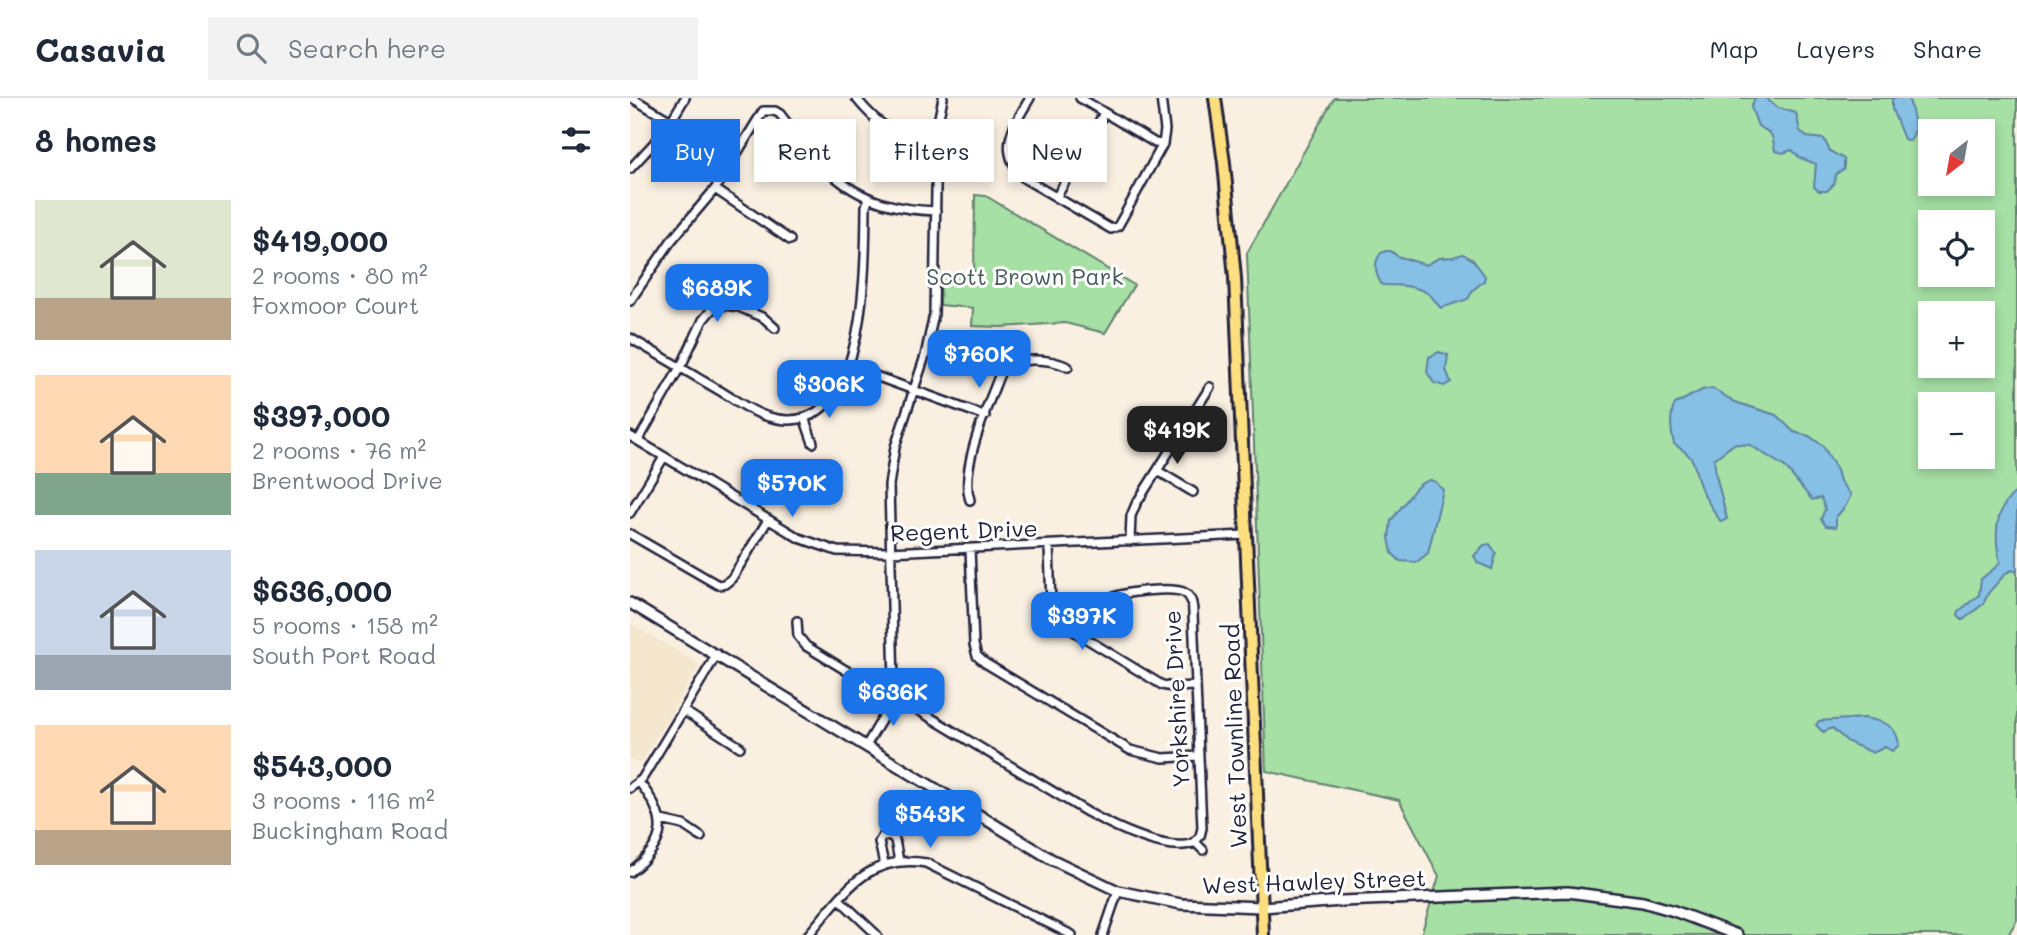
<!DOCTYPE html>
<html lang="en">
<head>
<meta charset="utf-8">
<style>
  :root { --surface:#fff; --page:#f2f2f3; --text:#1f2937; --muted:#747a83; --line:#e0e1e3; --accent:#1a73e8 }
  body { margin:0; font-family:Mali,sans-serif; background:var(--page); color:var(--text); height:100vh; display:flex; flex-direction:column; font-size:26px; white-space:nowrap }
  * { box-sizing:border-box; margin:0 }
  p { font-size:23px; color:var(--muted) }
  .icon { flex:none; width:38px; height:38px; fill:none; stroke:currentColor; stroke-width:2; stroke-linecap:round; stroke-linejoin:round }
  .map { position:relative; flex:1; overflow:hidden }
  .side { display:flex; flex-direction:column; background:var(--surface); width:630px }
  .side>* { flex:none }
  .guide { position:absolute; left:21px; top:21px; width:665px; height:63px; display:flex; gap:14px }
  .needle { width:46px; rotate:211deg }
  .controls { position:absolute; left:1288px; top:21px; display:grid; gap:14px }
  .controls a { display:grid; place-items:center; width:77px; height:77px; border-radius:0px; background:var(--surface); box-shadow:0 4px 10px #0003; font-size:35px }
  .price { position:absolute; translate:-50% -60px; padding:0 16px; border-radius:14px; background:var(--accent); color:#fff; font-size:23px; line-height:46px; filter:drop-shadow(0 2px 4px #0008) }
  .price::after { content:''; position:absolute; left:50%; top:42px; width:21px; height:16px; margin-left:-10px; background:inherit; clip-path:polygon(0 0,100% 0,50% 100%) }
  .price.active { background:#222; color:#fff }
  ul { padding:0; list-style:none }
  li { display:flex; align-items:center; gap:21px; height:175px; padding:0 35px }
  li span { display:grid; place-items:center; flex:none; width:196px; height:140px; border-radius:0px; color:#555 }
  li>.icon { margin-inline-start:auto }
  span .icon { width:84px; height:84px; fill:#fffc; stroke-width:1 }
  li b { font-size:30px }
  h2 { display:flex; justify-content:space-between; align-items:center; height:84px; padding:0 35px; font-size:30px }
  .chip { padding:0 24px; border-radius:0px; background:var(--surface); box-shadow:0 4px 10px #0003; font-size:24px; line-height:63px }
  .chip.active { background:var(--accent); color:#fff }
  header { display:flex; align-items:center; gap:42px; box-sizing:border-box; height:98px; padding:0 35px; background:var(--surface); border-bottom:2px solid var(--line) }
  header strong { font-size:33px }
  nav { display:flex; gap:38px; margin-inline-start:auto; font-size:24px }
  .search { width:490px; height:63px; background:var(--page); display:flex; align-items:center; gap:18px; box-sizing:border-box; padding:0 24px; border-radius:0px; color:var(--muted); font-size:26px }
  main { display:flex; flex:1; min-height:0 }
  .map>svg:first-child { display:block }
</style>
</head>
<body>
<header>
<strong>Casavia</strong>
<div class="search"><svg class="icon" aria-label="search" viewBox="0 0 24 24"><circle cx="10" cy="10" r="6"/><path d="M15 15l6 6"/></svg>Search here</div>
<nav><a>Map</a><a>Layers</a><a>Share</a></nav>
</header>
<main>
<section class="side">
<h2>8 homes<svg class="icon" aria-label="filters" viewBox="0 0 24 24"><path d="M4 7h16M4 17h16"/><circle cx="9" cy="7" r="2"/><circle cx="15" cy="17" r="2"/></svg></h2>
<ul>
<li><span style="background:linear-gradient(#dfe7d0 70%,#b9a48a 0)"><svg class="icon" aria-label="home" viewBox="0 0 24 24"><path d="M3 11l9-7 9 7M6 9v11h12V9"/></svg></span><div><b>$419,000</b><p>2 rooms · 80 m²</p><p>Foxmoor Court</p></div></li>
<li><span style="background:linear-gradient(#ffd9b3 70%,#7fa58c 0)"><svg class="icon" aria-label="home" viewBox="0 0 24 24"><path d="M3 11l9-7 9 7M6 9v11h12V9"/></svg></span><div><b>$397,000</b><p>2 rooms · 76 m²</p><p>Brentwood Drive</p></div></li>
<li><span style="background:linear-gradient(#c9d6e8 75%,#9aa5b1 0)"><svg class="icon" aria-label="home" viewBox="0 0 24 24"><path d="M3 11l9-7 9 7M6 9v11h12V9"/></svg></span><div><b>$636,000</b><p>5 rooms · 158 m²</p><p>South Port Road</p></div></li>
<li><span style="background:linear-gradient(#ffd9b3 75%,#b9a48a 0)"><svg class="icon" aria-label="home" viewBox="0 0 24 24"><path d="M3 11l9-7 9 7M6 9v11h12V9"/></svg></span><div><b>$543,000</b><p>3 rooms · 116 m²</p><p>Buckingham Road</p></div></li>
</ul>
</section>
<div class="map">
<svg width="1387" height="837" viewBox="0 0 1387 837">
  <rect width="100%" height="100%" fill="#f9f0e2"/>
  <filter id="ink" filterUnits="userSpaceOnUse"><feTurbulence type="fractalNoise" baseFrequency=".0143" numOctaves="2"/><feDisplacementMap in="SourceGraphic" scale="14" xChannelSelector="R" yChannelSelector="G"/><feConvolveMatrix kernelMatrix="1 2 1 2 8 2 1 2 1" color-interpolation-filters="sRGB"/></filter>
  <g filter="url(#ink)">
    <!-- built -->
    <path fill="#f5e6ce" d="M0 525 70 567 10 666 0 660Z"/>
    <!-- green -->
    <path fill="#a6e0a5" stroke="#648170" stroke-width="2" fill-rule="evenodd" d="M704 0H1387V822L1378 837H791L809 778 769 702 636 673 617 155ZM1300 33H1353V86H1300ZM1300 124H1353V177H1300ZM1300 215H1353V268H1300ZM1300 306H1353V359H1300Z
      M345 97 356 98 504 187 475 235 435 225 371 229 342 228 343 210 310 207 311 177H344Z"/>
    <!-- water -->
    <path fill="#86c0e5" stroke="#5e81a1" stroke-width="2" d="M1125 0H1136L1146 9 1166 15 1170 33 1177 39 1194 41 1200 53 1214 61V71L1206 76 1204 86 1197 93H1189L1184 89 1186 66 1170 60 1162 52 1153 55 1145 53C1142 35 1143 36 1128 28L1121 9Z
      M1262 0H1279C1281 15 1290 29 1280 43L1274 41 1262 11Z
      M756 153H761L767 158 796 167 809 160 823 159 833 156 843 162 855 178 854 183 843 192 838 201 811 210C807 207 804 201 800 197 787 187 767 187 752 187 745 176 743 165 751 155Z
      M809 254 818 257 816 272 821 284 814 288 804 285 797 274 799 259Z
      M1082 290 1105 304 1146 317 1164 334 1179 338 1193 348 1207 372 1210 383 1221 397 1215 409 1206 419V429L1196 428 1191 421 1195 411 1191 400 1182 402 1155 369 1120 347 1104 346 1084 361 1086 377 1097 421 1091 424C1084 413 1075 401 1070 388 1061 364 1070 363 1044 346 1041 335 1039 317 1045 306L1072 292Z
      M800 382 806 384 813 392 798 455 787 464 770 463 762 455 759 440 761 423 785 391 792 385Z
      M1387 393V474L1382 472 1376 475 1359 494 1353 506 1333 522 1328 517 1329 513 1349 497 1351 481 1366 469 1370 464C1364 438 1364 410 1387 393Z
      M860 446 866 455 862 471 848 465 844 458 854 447Z
      M1234 620C1252 623 1267 626 1269 647L1262 653 1255 649 1243 655 1218 644 1202 630 1193 634 1186 627 1189 623Z"/>
    <g fill="none" stroke-linecap="round" stroke-linejoin="round">
      <!-- minor casing -->
      <g stroke="#22223b" stroke-width="12">
        <path id="minor" d="M2 0 103 60
          M226 0C251 31 267 39 306 43
          M400 0C383 29 366 52 395 81L481 131 488 128 492 121 533 46 535 32 531 0
          M450 0 525 45 533 46
          M0 71 35 33 55 0
          M85 91 160 142
          M426 100 474 15
          M0 203 41 143 85 91 133 13H145L150 16C197 77 223 110 306 113
          M0 240C31 258 61 276 92 294 107 303 123 315 139 319 239 347 235 166 236 108L239 100
          M218 268 355 318
          M174 319 183 345
          M0 338 169 440 207 453 259 454 616 437
          M8 343 53 264 73 222 82 211 95 207 109 209 134 220 145 230
          M528 373 563 394
          M340 402C329 370 359 305 371 273 387 258 419 260 438 269
          M0 415 34 359
          M0 436 88 487 95 486 102 480 138 422
          M500 443 501 418 506 406 580 289
          M419 448 421 508 422 515 427 523 532 587 542 589 566 588
          M340 451 344 547 347 558 355 565 500 652 533 660 569 658
          M167 523 168 538 176 548 245 590 283 609 457 714C481 727 540 757 565 744
          M451 536C458 521 468 507 484 499 496 494 544 488 555 495 562 499 563 507 563 515L572 730 570 738 565 744
          M54 613 110 649
          M236 648 259 609 264 587 259 387 265 349 295 258 304 216 307 29 313 0
          M0 690 12 681 87 556
          M31 722 53 727 71 739
          M565 744 573 752
          M254 766 249 744 252 739 260 737 265 742 269 763
          M0 774C38 744 39 721 9 684
          M209 801 247 837
          M178 837C213 797 236 755 296 765L442 837
          M473 837 488 793"/>
      </g>
      <!-- tertiary casing -->
      <g stroke="#22223b" stroke-width="14">
        <path id="tertiary" d="M0 505 421 761 488 793 551 806 632 809 712 803 938 794 1013 804 1044 813 1107 837"/>
      </g>
      <!-- primary casing -->
      <g stroke="#22223b" stroke-width="16">
        <path id="primary" d="M585 0 594 65 605 180 633 837"/>
      </g>
      <!-- minor -->
      <use href="#minor" stroke="#fff" stroke-width="7"/>
      <!-- tertiary -->
      <use href="#tertiary" stroke="#fff" stroke-width="9"/>
      <!-- primary -->
      <use href="#primary" stroke="#fedf80" stroke-width="10"/>
    </g>
  </g>
  <g text-anchor="middle" dominant-baseline="central" stroke-width="6" stroke-linejoin="round" paint-order="stroke">
    <!-- park labels -->
    <g font-size="23" fill="#4a5b5b" stroke="#fff">
      <text x="395" y="178">Scott Brown Park</text>
    </g>
    <!-- street labels -->
    <g font-size="23" fill="#22223b" stroke="#fff">
      <text transform="translate(334 432) rotate(-2)">Regent Drive</text>
      <text transform="translate(546 601) rotate(-93)">Yorkshire Drive</text>
      <text transform="translate(604 638) rotate(-92)">West Townline Road</text>
      <text transform="translate(684 783) rotate(-2)">West Hawley Street</text>
    </g>
  </g>
</svg>
<div class="controls">
<a><svg class="needle" viewBox="-14 -14 28 28"><path d="M0-13l5 13h-10z" fill="#e53935"/><path d="M0 13l5-13h-10z" fill="#747a83"/></svg></a>
<a><svg class="icon" aria-label="locate" viewBox="0 0 24 24"><circle cx="12" cy="12" r="6"/><path d="M12 2v4M12 18v4M2 12h4M18 12h4"/></svg></a>
<a>+</a>
<a>−</a>
</div>
<b class="price" style="left:87px;top:226px">$689K</b>
<b class="price" style="left:349px;top:292px">$760K</b>
<b class="price" style="left:199px;top:322px">$306K</b>
<b class="price active" style="left:547px;top:368px">$419K</b>
<b class="price" style="left:162px;top:421px">$570K</b>
<b class="price" style="left:452px;top:554px">$397K</b>
<b class="price" style="left:263px;top:630px">$636K</b>
<b class="price" style="left:300px;top:752px">$543K</b>
<div class="guide">
<a class="chip active">Buy</a>
<a class="chip">Rent</a>
<a class="chip">Filters</a>
<a class="chip">New</a>
</div>
</div>
</main>
</body>
</html>
